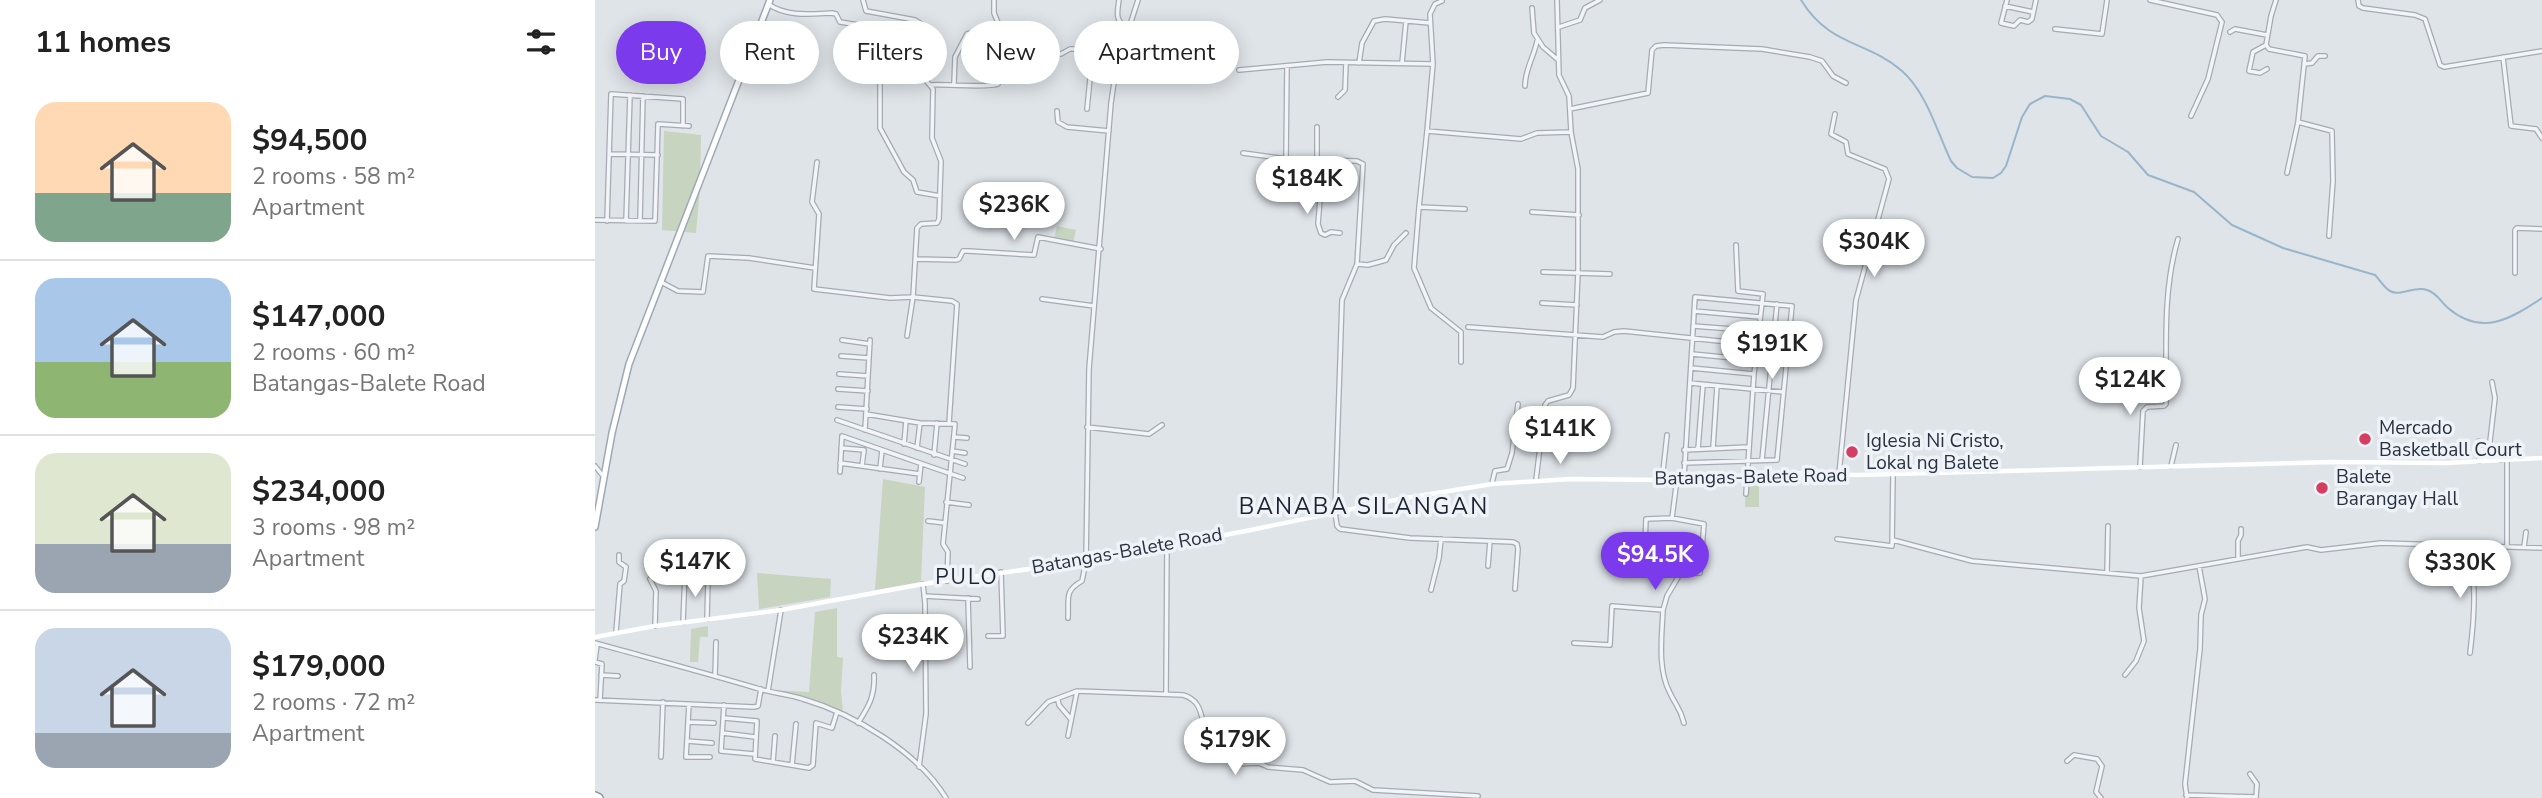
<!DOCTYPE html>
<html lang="en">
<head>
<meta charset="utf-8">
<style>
  :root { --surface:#fff; --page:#f2f2f2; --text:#222; --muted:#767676; --line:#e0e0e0; --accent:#7c3aed }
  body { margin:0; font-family:"Nunito Sans",sans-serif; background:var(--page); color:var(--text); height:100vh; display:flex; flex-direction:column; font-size:26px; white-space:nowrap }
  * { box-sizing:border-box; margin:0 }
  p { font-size:23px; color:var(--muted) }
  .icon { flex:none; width:38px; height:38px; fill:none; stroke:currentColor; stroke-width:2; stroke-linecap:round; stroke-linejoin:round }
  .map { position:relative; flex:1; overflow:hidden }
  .details { display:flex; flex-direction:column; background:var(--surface); width:595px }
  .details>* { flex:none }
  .hud { position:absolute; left:21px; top:21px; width:665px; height:63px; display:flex; gap:14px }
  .price { position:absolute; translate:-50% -60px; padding:0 16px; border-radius:24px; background:#fff; color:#222; font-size:23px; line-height:46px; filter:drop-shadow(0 2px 4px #0008) }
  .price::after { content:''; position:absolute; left:50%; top:42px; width:21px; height:16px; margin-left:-10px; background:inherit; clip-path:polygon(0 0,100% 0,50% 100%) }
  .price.selected { background:var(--accent); color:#fff }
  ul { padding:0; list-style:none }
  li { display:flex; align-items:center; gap:21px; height:175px; padding:0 35px }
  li+li { border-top:2px solid var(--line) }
  li span { display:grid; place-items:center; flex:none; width:196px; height:140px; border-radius:21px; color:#555 }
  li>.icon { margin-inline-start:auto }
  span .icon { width:84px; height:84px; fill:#fffc; stroke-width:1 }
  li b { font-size:30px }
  h2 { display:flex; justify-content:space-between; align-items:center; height:84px; padding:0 35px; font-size:30px }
  .pill { padding:0 24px; border-radius:32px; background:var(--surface); box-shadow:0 4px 18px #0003; font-size:24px; line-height:63px }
  .pill.selected { background:var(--accent); color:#fff }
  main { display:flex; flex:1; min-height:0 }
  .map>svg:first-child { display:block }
</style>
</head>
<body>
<main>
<section class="details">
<h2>11 homes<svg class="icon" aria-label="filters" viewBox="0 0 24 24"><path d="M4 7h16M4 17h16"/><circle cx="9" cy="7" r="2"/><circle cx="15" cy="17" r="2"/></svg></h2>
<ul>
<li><span style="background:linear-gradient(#ffd9b3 65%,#7fa58c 0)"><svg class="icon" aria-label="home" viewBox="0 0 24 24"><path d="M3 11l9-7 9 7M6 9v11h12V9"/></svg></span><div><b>$94,500</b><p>2 rooms · 58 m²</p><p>Apartment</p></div></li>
<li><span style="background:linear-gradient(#a9c7e8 60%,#8fb573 0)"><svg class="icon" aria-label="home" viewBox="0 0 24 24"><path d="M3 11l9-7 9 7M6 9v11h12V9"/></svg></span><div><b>$147,000</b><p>2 rooms · 60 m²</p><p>Batangas-Balete Road</p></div></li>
<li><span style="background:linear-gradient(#dfe7d0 65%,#9aa5b1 0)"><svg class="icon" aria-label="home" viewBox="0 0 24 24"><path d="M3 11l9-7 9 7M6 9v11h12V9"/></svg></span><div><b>$234,000</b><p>3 rooms · 98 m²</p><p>Apartment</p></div></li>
<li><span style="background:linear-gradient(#c9d6e8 75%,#9aa5b1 0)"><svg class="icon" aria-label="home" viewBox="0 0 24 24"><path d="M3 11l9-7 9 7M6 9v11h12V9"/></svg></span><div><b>$179,000</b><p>2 rooms · 72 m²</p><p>Apartment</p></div></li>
</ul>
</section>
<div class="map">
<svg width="1947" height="798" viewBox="0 0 1947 798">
  <rect width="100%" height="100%" fill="#dfe4e9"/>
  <!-- green -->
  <path fill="#c6d4c0" d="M69 131 106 135 105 189 101 233 67 230Z
    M462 226 481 230 478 243 459 239Z
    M288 479 330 487 326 582 280 590Z
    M1164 481V507H1150L1151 482Z
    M162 573 236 579 235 597 164 609Z
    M242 608V657L248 658 246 691 248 712 207 697 175 690 214 692 220 612Z
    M113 626V637H105L103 662H95L96 629Z"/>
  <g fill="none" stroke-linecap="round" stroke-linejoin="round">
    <!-- stream -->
    <path stroke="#98b5cb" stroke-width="2" d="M1206 0C1235 47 1271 40 1307 71 1332 93 1342 132 1356 161L1362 168 1377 177 1398 178 1406 173 1411 166 1427 117 1435 104 1450 96 1475 99 1486 105 1506 136 1533 152 1553 175 1599 192 1637 225 1688 248 1780 275C1785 280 1789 288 1795 291 1806 297 1820 285 1832 290 1841 292 1846 302 1853 308 1887 337 1915 319 1947 298"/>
    <!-- street casing -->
    <g stroke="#a4abb3" stroke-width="6">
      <path id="street" d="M268 0 271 11 320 20 325 23 324 72 338 89 337 138 346 161 344 219 342 223 326 224 322 228 318 297 312 336
        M524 0C522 13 520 21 532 28
        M1412 0 1406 23 1419 26 1425 20 1433 22 1437 19 1441 0
        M1555 0 1622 15 1627 22 1613 79 1596 116
        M1763 0 1764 6 1768 8 1820 15 1830 19 1845 65 1849 67 1947 51
        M173 4C192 17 215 14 237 13L241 14 245 22 325 35
        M1410 6 1438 12
        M937 8 939 33 948 47 962 59
        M964 27 985 20 990 8 1005 0
        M1460 29 1507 34 1512 0
        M1635 32 1640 29 1672 35
        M1671 45 1674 49 1710 56 1703 122 1737 131 1738 181 1734 236
        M1671 45 1658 52 1654 71 1665 73 1672 69
        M1671 45 1676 16 1681 0
        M435 51 466 54 475 49 549 48 631 58
        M285 57V128L309 172 318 180 322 192 345 196
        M1908 57 1916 126 1941 129 1947 138
        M764 63 767 43 779 21 790 19 835 23
        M807 63 811 21
        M1710 64 1717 63 1723 56H1730
        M692 66 691 159 762 161 768 164 762 264 747 300 740 512 742 526 745 529 815 538 918 542 922 544 923 549 920 589
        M644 70 732 62 838 64
        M359 83 360 57 372 34 387 30
        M336 85C349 84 396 88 403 84L408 35 399 13V0
        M930 86C930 69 939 57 942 41
        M743 97 750 90 751 63
        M492 109 495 79 499 70H522
        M975 109 1053 93 1057 50 1061 46 1069 45 1167 49 1215 57 1227 61 1238 76 1251 83
        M462 111 463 122 472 127 514 131
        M1240 114 1236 134 1251 142 1253 154 1290 169 1294 179 1261 300 1244 474
        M832 131 838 64 835 14 840 4 847 1
        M648 153 691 159
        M14 154 63 155
        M722 161V127
        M222 162 217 202 224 214 219 289 295 298 318 297 357 301 362 304 354 423
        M728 162 723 224 726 233 730 235 736 232 745 233
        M1692 173 1703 122
        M824 207 819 268 836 308 866 332V362
        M870 209 824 207 832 131 926 139 942 133 976 132
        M937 212 984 215
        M0 220 60 221 63 124 94 126
        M45 220 48 96
        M12 221 16 94 88 99V126
        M31 221 35 95
        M1141 245 1143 291 1168 294 1159 374 1151 494
        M321 259 361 260 364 259 368 251H373L439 255 443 237 506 249
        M762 264 773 265 791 260 799 245 811 233
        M948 272 1015 274
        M1920 273V230L1922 228 1947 229
        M66 282 83 291 108 292 113 256 154 258 220 268
        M447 299 499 306
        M947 303 982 305
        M1099 311 1165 317
        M1098 326 1164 331
        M873 327 1008 337 1019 332 1029 331 1162 345
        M247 340 275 344
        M1097 354 1160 360
        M246 356 274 358
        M1096 368 1159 374
        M244 374 273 376
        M1095 383 1188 392
        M243 389 273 391
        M243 407 272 409
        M271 414 325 423 360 424 348 544 353 552 352 581
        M242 420 370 464
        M492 427 554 434 567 425
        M270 430 275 340
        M359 437 372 438
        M1884 441V461
        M309 444 311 421
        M246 448 269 450 267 466
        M322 448 325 423
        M1118 448 1122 386
        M1103 449 1108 385
        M1885 449 1894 450 1900 398 1897 382
        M1089 450 1153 447
        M1894 450 1905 452 1906 460
        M357 451 370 453
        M339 455 342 423
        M1167 460 1182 304
        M245 463 325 474
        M0 466 8 476
        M1576 466 1581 445
        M1545 467 1548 411 1552 407 1569 406 1571 404C1572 348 1567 293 1583 239
        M285 469 287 450
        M245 472 247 436 368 478
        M1089 478 1100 297 1197 306 1182 460 1089 463
        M941 480 950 405 953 401 974 395 978 388 983 272V169L976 132 974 96 964 75 962 0
        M1067 480 1072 435
        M324 482 326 464
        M897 483 900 471 912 469 917 453 923 404
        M351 502 374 505
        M1077 518 1109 524 1105 573 1085 574 1049 569 1051 519Z
        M1077 518 1082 479
        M333 521 350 523
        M1242 539 1297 546 1298 475
        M1298 540 1377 561 1546 576 1712 547 1726 550 1786 543 1947 548
        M1871 546C1883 576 1879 620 1875 653
        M1912 546V459
        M1929 547 1931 532
        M1643 559V541L1646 535V529
        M893 566 895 541
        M1512 572 1513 526
        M55 579 61 591 60 626
        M836 590 844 558 846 539
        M329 596 383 599
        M373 598 375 667
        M1068 610C1067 635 1062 669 1075 693 1081 706 1085 707 1089 723
        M473 618C474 598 469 591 487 581L491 561 494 369 516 103 525 42 535 25 543 0
        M112 619 113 580
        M88 622 90 573
        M21 632 25 584 29 581 31 567 24 562V555
        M393 636H408L406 572
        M0 643C54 658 107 672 161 688 176 693 193 694 208 699 259 714 323 752 351 798
        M979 643 1015 645 1017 606 1068 610 1072 596 1085 574
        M0 660 2 645
        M0 662 7 664 5 700
        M6 675 23 676
        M1530 675 1541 661 1549 641 1544 608 1546 576
        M120 676 121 642
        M173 691 186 610
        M571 693 572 545
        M0 700 159 707 163 706 166 689
        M463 700 464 705 475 718
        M94 704 91 757H115
        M129 705 126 751 159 754
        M129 718 162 721 160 759 214 768 218 765 221 723 237 728 242 712
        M93 722 119 723
        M263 723C274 706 280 696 279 675
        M433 723 453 702 482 691 588 695C612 702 603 724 616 740 622 749 632 757 640 764L664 763 673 767 708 770 735 782 760 781 778 790 883 796
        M128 733 160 737
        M473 736 482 691
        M92 741 117 743
        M66 757 68 702
        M1472 761 1479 755 1502 759 1507 766 1501 792 1506 798
        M178 762 180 736
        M197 765 201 724
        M324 767 331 714 330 603 328 584
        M1591 795 1661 797 1662 784 1655 774
        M1592 798 1590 784 1605 649 1606 615 1610 599 1604 566"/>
    </g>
    <!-- primary casing -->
    <g stroke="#9ea9b6" stroke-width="8">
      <path id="primary" d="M0 527 17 433 34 364 175 0"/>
    </g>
    <!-- highway casing -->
    <g stroke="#8692a1" stroke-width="10">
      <path id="highway" d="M0 796 4 798"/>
    </g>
    <!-- street -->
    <use href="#street" stroke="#f2f4f7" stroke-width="3.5"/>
    <!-- secondary -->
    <path stroke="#fff" stroke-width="4.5" d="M0 637 60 626 186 610 328 584 491 561 656 530 805 499 897 484 976 479 1067 480 1197 473 1262 475 1736 462 1851 463 1947 458"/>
    <!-- primary -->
    <use href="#primary" stroke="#fff" stroke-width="5"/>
    <!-- highway -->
    <use href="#highway" stroke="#fff" stroke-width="7"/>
  </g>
  <!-- markers -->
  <g fill="#d53e60" stroke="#eff3f7" stroke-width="2.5">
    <circle cx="1770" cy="439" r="7"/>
    <circle cx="1257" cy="452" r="7"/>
    <circle cx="1727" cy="488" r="7"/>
  </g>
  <g text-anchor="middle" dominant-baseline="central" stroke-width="7" stroke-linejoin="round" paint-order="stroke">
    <!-- poi labels -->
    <g font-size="19" fill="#273341" stroke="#eff3f7" text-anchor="start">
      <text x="1784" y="428">Mercado<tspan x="1784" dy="22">Basketball Court</tspan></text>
      <text x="1271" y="441">Iglesia Ni Cristo,<tspan x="1271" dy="22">Lokal ng Balete</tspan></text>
      <text x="1741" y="477">Balete<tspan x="1741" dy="22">Barangay Hall</tspan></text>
    </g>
    <!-- street labels -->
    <g font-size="19" fill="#273341" stroke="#eff3f7">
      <text transform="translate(1156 477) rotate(-1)">Batangas-Balete Road</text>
      <text transform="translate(532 551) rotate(-10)">Batangas-Balete Road</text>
    </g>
    <!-- neighbourhood labels -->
    <g font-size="21" letter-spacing="2" fill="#1a2432" stroke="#eff3f7">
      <text x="372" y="577">PULO</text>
    </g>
    <!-- quarter labels -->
    <g font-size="23" letter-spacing="2" fill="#1a2432" stroke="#eff3f7">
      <text x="769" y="506">BANABA SILANGAN</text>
    </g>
  </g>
</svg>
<b class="price" style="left:712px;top:216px">$184K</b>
<b class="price" style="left:419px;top:242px">$236K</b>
<b class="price" style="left:1279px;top:279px">$304K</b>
<b class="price" style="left:1177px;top:381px">$191K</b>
<b class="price" style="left:1535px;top:417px">$124K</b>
<b class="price" style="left:965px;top:466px">$141K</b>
<b class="price selected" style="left:1060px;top:592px">$94.5K</b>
<b class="price" style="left:100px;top:599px">$147K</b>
<b class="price" style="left:1865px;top:600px">$330K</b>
<b class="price" style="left:318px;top:674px">$234K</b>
<b class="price" style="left:640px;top:777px">$179K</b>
<div class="hud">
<a class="pill selected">Buy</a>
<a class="pill">Rent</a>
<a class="pill">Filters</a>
<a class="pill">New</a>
<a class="pill">Apartment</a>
</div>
</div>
</main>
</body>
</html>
